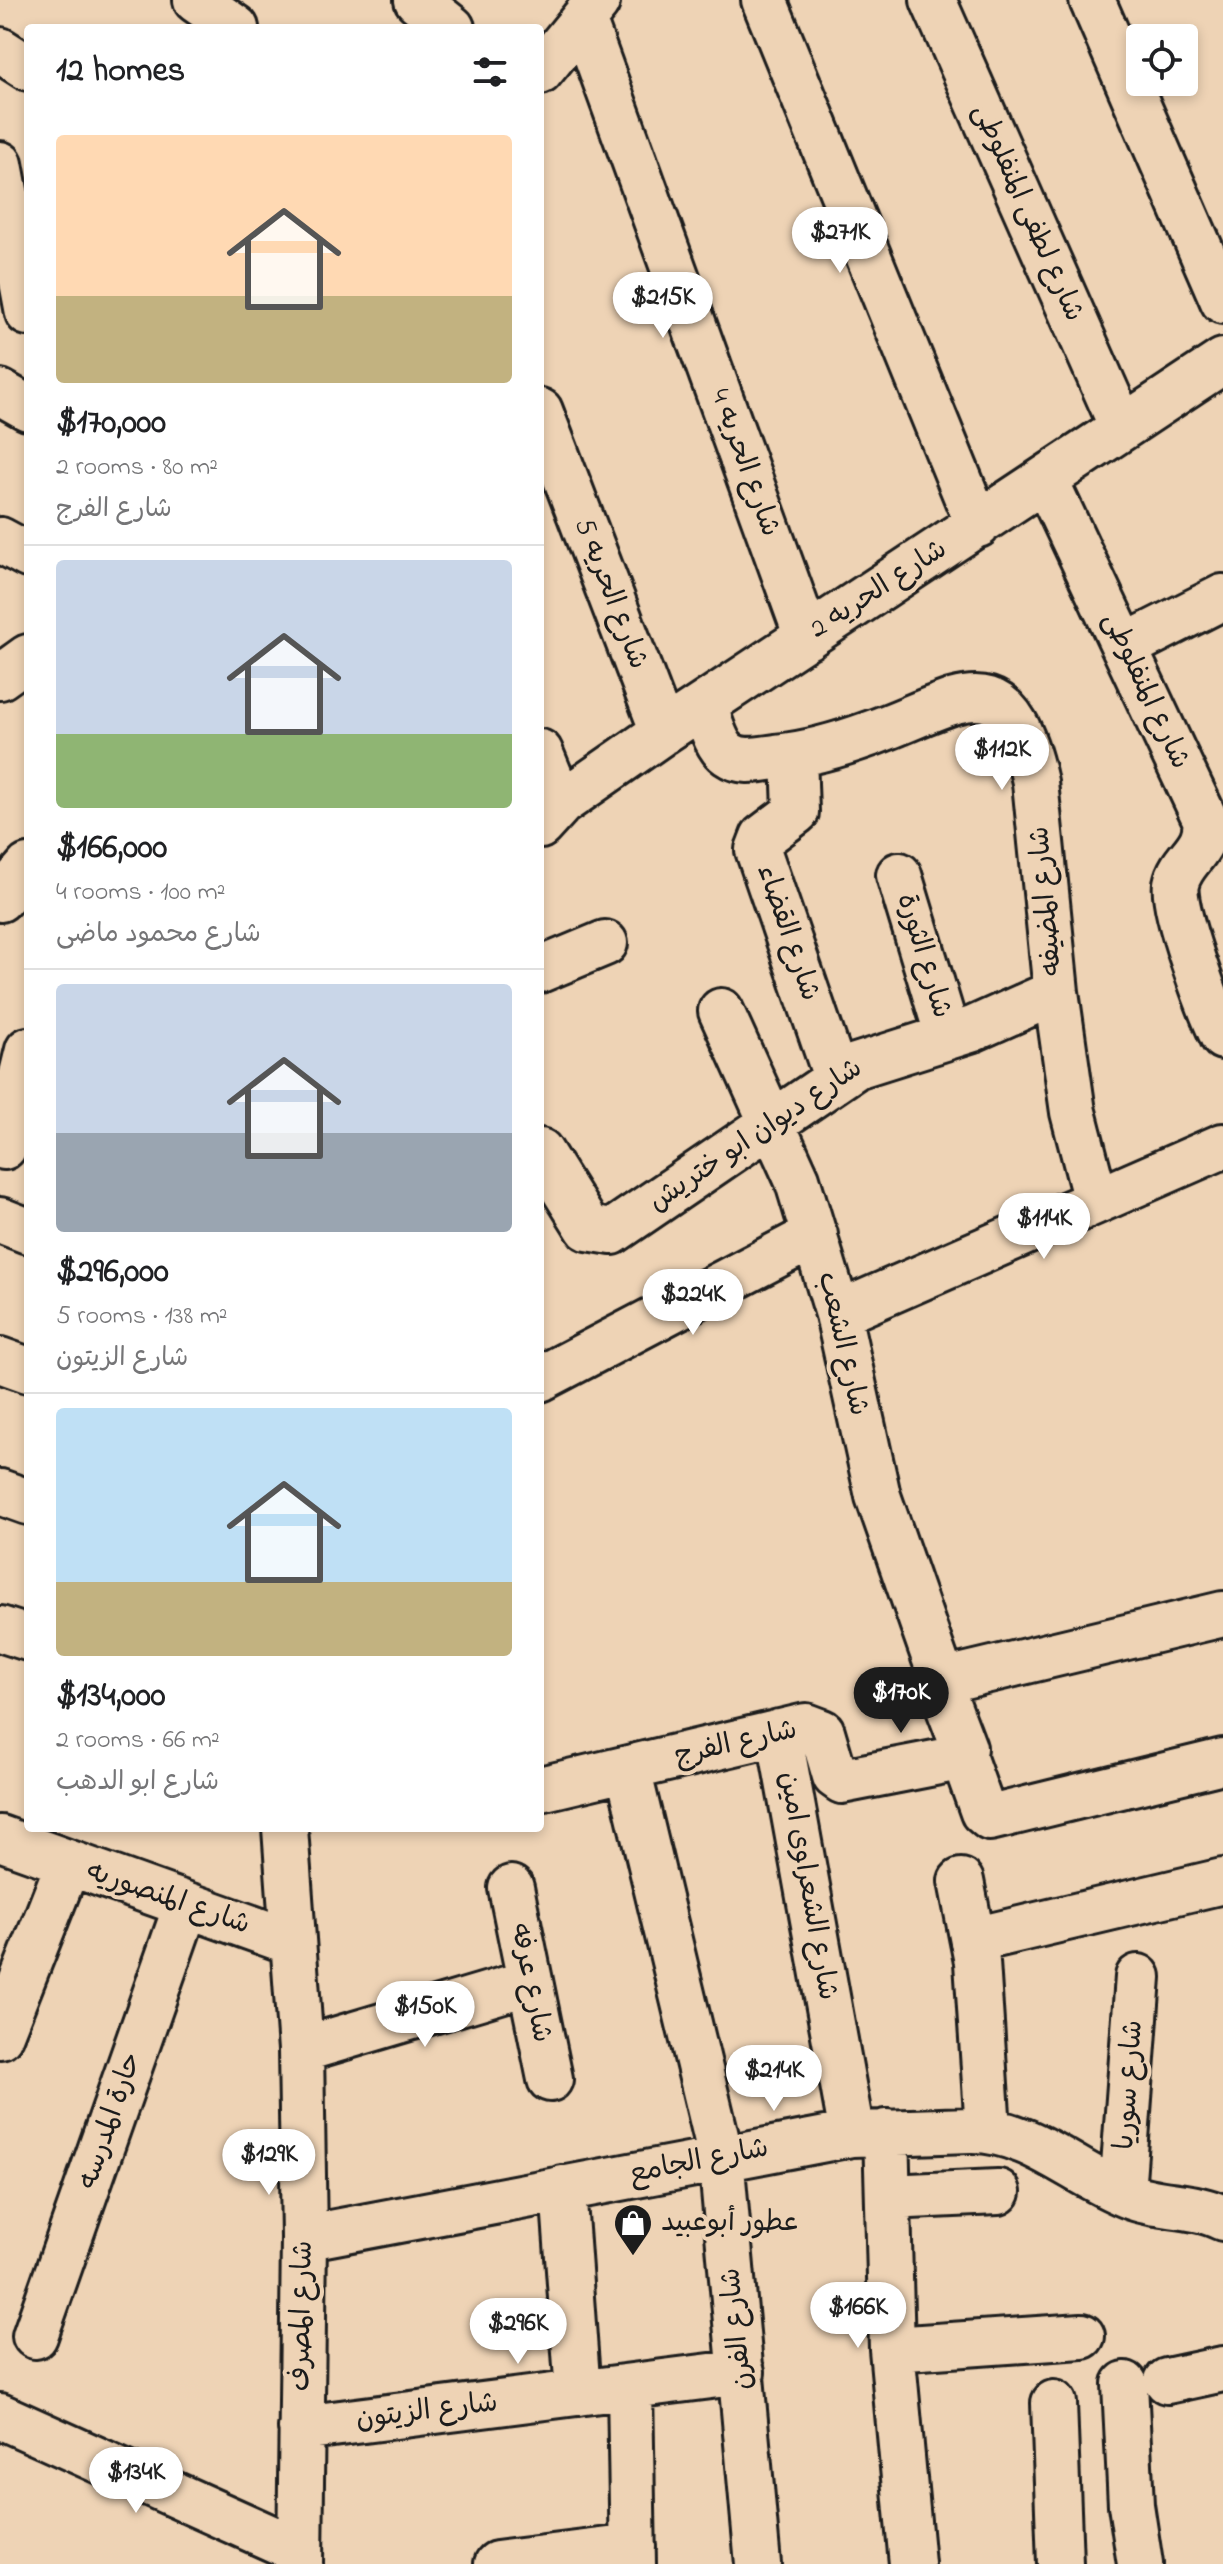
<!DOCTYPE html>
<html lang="en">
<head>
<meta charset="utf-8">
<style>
  :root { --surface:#fff; --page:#f2f2f2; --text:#202124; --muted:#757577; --line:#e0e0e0; --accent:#1c1c1c }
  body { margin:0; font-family:"Indie Flower","Playpen Sans Arabic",sans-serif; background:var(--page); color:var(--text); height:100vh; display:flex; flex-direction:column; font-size:30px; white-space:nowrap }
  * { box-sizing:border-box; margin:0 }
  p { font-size:26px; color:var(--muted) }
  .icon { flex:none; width:44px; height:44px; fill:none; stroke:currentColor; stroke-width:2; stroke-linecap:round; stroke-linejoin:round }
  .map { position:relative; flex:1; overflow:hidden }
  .details { position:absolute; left:24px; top:24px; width:520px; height:1808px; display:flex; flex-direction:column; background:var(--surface); border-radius:8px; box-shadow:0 4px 12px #0003 }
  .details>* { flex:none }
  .tools { position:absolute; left:1126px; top:24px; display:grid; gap:16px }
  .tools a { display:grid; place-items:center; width:72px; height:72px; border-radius:8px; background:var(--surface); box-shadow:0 4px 12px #0003; font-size:40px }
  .price { position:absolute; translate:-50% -68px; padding:0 18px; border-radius:28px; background:#fff; color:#222; font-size:26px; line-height:52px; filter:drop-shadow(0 2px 4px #0008) }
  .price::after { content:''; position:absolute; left:50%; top:48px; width:24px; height:18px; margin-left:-12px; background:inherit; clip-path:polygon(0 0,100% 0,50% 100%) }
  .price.selected { background:var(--accent); color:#fff }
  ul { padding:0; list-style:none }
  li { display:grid; align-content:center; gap:16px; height:424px; padding:0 32px }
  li+li { border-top:2px solid var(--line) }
  li span { display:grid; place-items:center; height:248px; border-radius:8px; color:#555 }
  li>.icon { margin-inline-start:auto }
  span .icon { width:144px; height:144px; fill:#fffc; stroke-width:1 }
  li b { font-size:34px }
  h2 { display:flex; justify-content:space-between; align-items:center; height:96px; padding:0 32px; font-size:34px }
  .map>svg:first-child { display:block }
</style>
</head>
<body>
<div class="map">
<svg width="1223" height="2564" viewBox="0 0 1223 2564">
  <rect width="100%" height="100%" fill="#eed3b5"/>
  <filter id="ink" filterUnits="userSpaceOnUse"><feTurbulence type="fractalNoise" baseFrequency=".0125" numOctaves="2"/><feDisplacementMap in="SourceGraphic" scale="16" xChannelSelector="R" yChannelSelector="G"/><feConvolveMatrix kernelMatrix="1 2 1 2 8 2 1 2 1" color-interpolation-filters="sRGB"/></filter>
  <g filter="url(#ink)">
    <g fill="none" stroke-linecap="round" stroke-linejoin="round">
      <!-- street casing -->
      <g stroke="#1c1c1c" stroke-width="50">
        <path id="street" d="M196 0 236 28
          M417 0 452 28
          M764 0 978 525
          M933 0 1122 427
          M1092 0 1223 301
          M583 19 807 637
          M0 50 28 68
          M540 72 597 2
          M0 164 28 313
          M0 392 28 408
          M540 411 663 732
          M1046 481 1205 819C1209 850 1181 858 1176 884 1171 908 1211 1013 1223 1037
          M0 540 28 555
          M1124 647 1223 597
          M0 677 28 657
          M704 705C710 720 715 745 728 754 742 764 760 759 776 757 808 754 842 744 872 733 959 702 1007 654 1035 782L1056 992 1073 1112 1096 1201
          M540 752 561 803
          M794 755 796 812 763 837 758 850 836 1077
          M540 826 561 803 663 732 1223 361
          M899 875 948 1037
          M0 899 28 867
          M540 970 605 943
          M721 1011 797 1179 838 1314 878 1496 944 1685
          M4 1147 28 1050
          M540 1151 588 1228 612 1232 856 1066 973 1029 1056 992
          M0 1220 28 1231
          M838 1314 1223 1146
          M0 1360 28 1370
          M540 1379 815 1235
          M0 1492 28 1502
          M0 1629 28 1638
          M779 1732 852 2134
          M963 1756 983 1812 990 1818 1223 1761
          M628 1769 721 2157 758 2564
          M540 1789 806 1726 822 1732 835 1776 842 1781 960 1758 964 1748 942 1690 951 1679 1223 1614
          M285 1828 301 2050 304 2238 300 2564
          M0 1838 291 1942
          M961 1881 977 1962 988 2130
          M511 1888 550 2079
          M974 1940 1223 1881
          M0 2036 68 1864
          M301 2050 530 1982
          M886 2132 892 2349 912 2564
          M563 2188 578 2393
          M1122 2193 1138 1977
          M888 2197 998 2192
          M304 2238 852 2134 970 2130C1030 2129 1074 2174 1127 2195 1158 2208 1193 2203 1223 2218
          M35 2336 186 1906
          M892 2349 1082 2336
          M1167 2381 1223 2369
          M1125 2384 1131 2505 1140 2564
          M630 2387 633 2564
          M1054 2403 1060 2564
          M0 2416 300 2551
          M301 2428 742 2372
          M497 2564 633 2547"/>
      </g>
      <!-- street -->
      <use href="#street" stroke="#eed3b5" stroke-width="44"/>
    </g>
  </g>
  <!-- icons -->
  <defs>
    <g id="shop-pin" transform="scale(2)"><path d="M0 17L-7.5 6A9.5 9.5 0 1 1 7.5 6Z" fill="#1c1c1c" stroke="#eed3b5"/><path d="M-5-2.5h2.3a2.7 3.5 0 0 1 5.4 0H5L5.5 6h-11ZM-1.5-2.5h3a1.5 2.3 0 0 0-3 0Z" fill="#fff"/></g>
  </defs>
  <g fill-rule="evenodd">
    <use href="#shop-pin" x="633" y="2223"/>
  </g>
  <g text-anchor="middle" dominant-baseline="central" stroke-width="8" stroke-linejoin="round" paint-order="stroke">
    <!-- street labels -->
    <g font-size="28" fill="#1c1c1c" stroke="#eed3b5">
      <text transform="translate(1027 213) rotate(66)">شارع لطفى المنفلوطى</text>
      <text transform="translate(744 463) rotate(70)">شارع الحريه 4</text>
      <text transform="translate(879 590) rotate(-33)">شارع الحريه 2</text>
      <text transform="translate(610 594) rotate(69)">شارع الحريه 5</text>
      <text transform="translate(1145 691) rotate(65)">شارع المنفلوطى</text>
      <text transform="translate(1047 901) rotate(-95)">شارع المضيفه</text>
      <text transform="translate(787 933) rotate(71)">شارع القضاء</text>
      <text transform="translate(923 956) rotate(73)">شارع الثورة</text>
      <text transform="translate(756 1136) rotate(-34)">شارع ديوان ابو ختريش</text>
      <text transform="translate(842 1344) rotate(77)">شارع الشعب</text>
      <text transform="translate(736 1744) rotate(-13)">شارع الفرج</text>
      <text transform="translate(807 1886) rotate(80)">شارع الشعراوى امين</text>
      <text transform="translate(168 1899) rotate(19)">شارع المنصوريه</text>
      <text transform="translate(530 1983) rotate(79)">شارع عرفه</text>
      <text transform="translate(1130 2085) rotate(-86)">شارع سوريا</text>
      <text transform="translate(111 2121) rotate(-71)">حارة المدرسه</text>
      <text transform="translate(699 2162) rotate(-11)">شارع الجامع</text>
      <text transform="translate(303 2316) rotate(-89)">شارع المصرف</text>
      <text transform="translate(738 2329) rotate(-96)">شارع الفرن</text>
      <text transform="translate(427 2412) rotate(-7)">شارع الزيتون</text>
    </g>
    <!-- poi labels -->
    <g font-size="28" fill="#1c1c1c" stroke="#eed3b5" text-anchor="start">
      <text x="661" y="2223">عطور أبوعبيد</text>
    </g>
  </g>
</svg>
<div class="tools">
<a><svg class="icon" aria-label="locate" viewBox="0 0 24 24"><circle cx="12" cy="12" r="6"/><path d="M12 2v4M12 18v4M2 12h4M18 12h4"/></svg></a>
</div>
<b class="price" style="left:840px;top:275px">$271K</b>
<b class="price" style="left:663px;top:340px">$215K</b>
<b class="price" style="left:1002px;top:792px">$112K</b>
<b class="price" style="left:1044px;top:1261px">$114K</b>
<b class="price" style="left:693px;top:1337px">$224K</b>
<b class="price selected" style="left:901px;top:1735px">$170K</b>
<b class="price" style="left:425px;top:2049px">$150K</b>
<b class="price" style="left:774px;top:2113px">$214K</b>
<b class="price" style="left:269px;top:2197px">$129K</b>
<b class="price" style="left:858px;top:2350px">$166K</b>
<b class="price" style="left:518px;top:2366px">$296K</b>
<b class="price" style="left:136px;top:2515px">$134K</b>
<section class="details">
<h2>12 homes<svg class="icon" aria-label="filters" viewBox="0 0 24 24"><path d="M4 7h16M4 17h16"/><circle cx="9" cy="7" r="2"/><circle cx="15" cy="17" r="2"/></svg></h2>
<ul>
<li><span style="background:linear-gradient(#ffd9b3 65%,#c2b280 0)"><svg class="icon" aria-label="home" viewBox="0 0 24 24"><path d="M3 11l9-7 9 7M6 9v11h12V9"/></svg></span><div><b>$170,000</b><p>2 rooms · 80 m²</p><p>شارع الفرج</p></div></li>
<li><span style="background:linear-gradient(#c9d6e8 70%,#8fb573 0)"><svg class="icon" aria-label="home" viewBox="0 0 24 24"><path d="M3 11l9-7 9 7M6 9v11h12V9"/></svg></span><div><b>$166,000</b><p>4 rooms · 100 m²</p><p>شارع محمود ماضى</p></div></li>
<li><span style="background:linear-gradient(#c9d6e8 60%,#9aa5b1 0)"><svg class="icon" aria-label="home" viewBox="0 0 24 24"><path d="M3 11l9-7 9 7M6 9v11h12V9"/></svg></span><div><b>$296,000</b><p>5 rooms · 138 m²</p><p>شارع الزيتون</p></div></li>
<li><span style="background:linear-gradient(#bfe0f5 70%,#c2b280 0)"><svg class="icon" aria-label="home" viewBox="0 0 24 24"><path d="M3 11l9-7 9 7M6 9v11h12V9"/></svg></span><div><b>$134,000</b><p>2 rooms · 66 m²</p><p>شارع ابو الدهب</p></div></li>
</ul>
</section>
</div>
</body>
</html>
